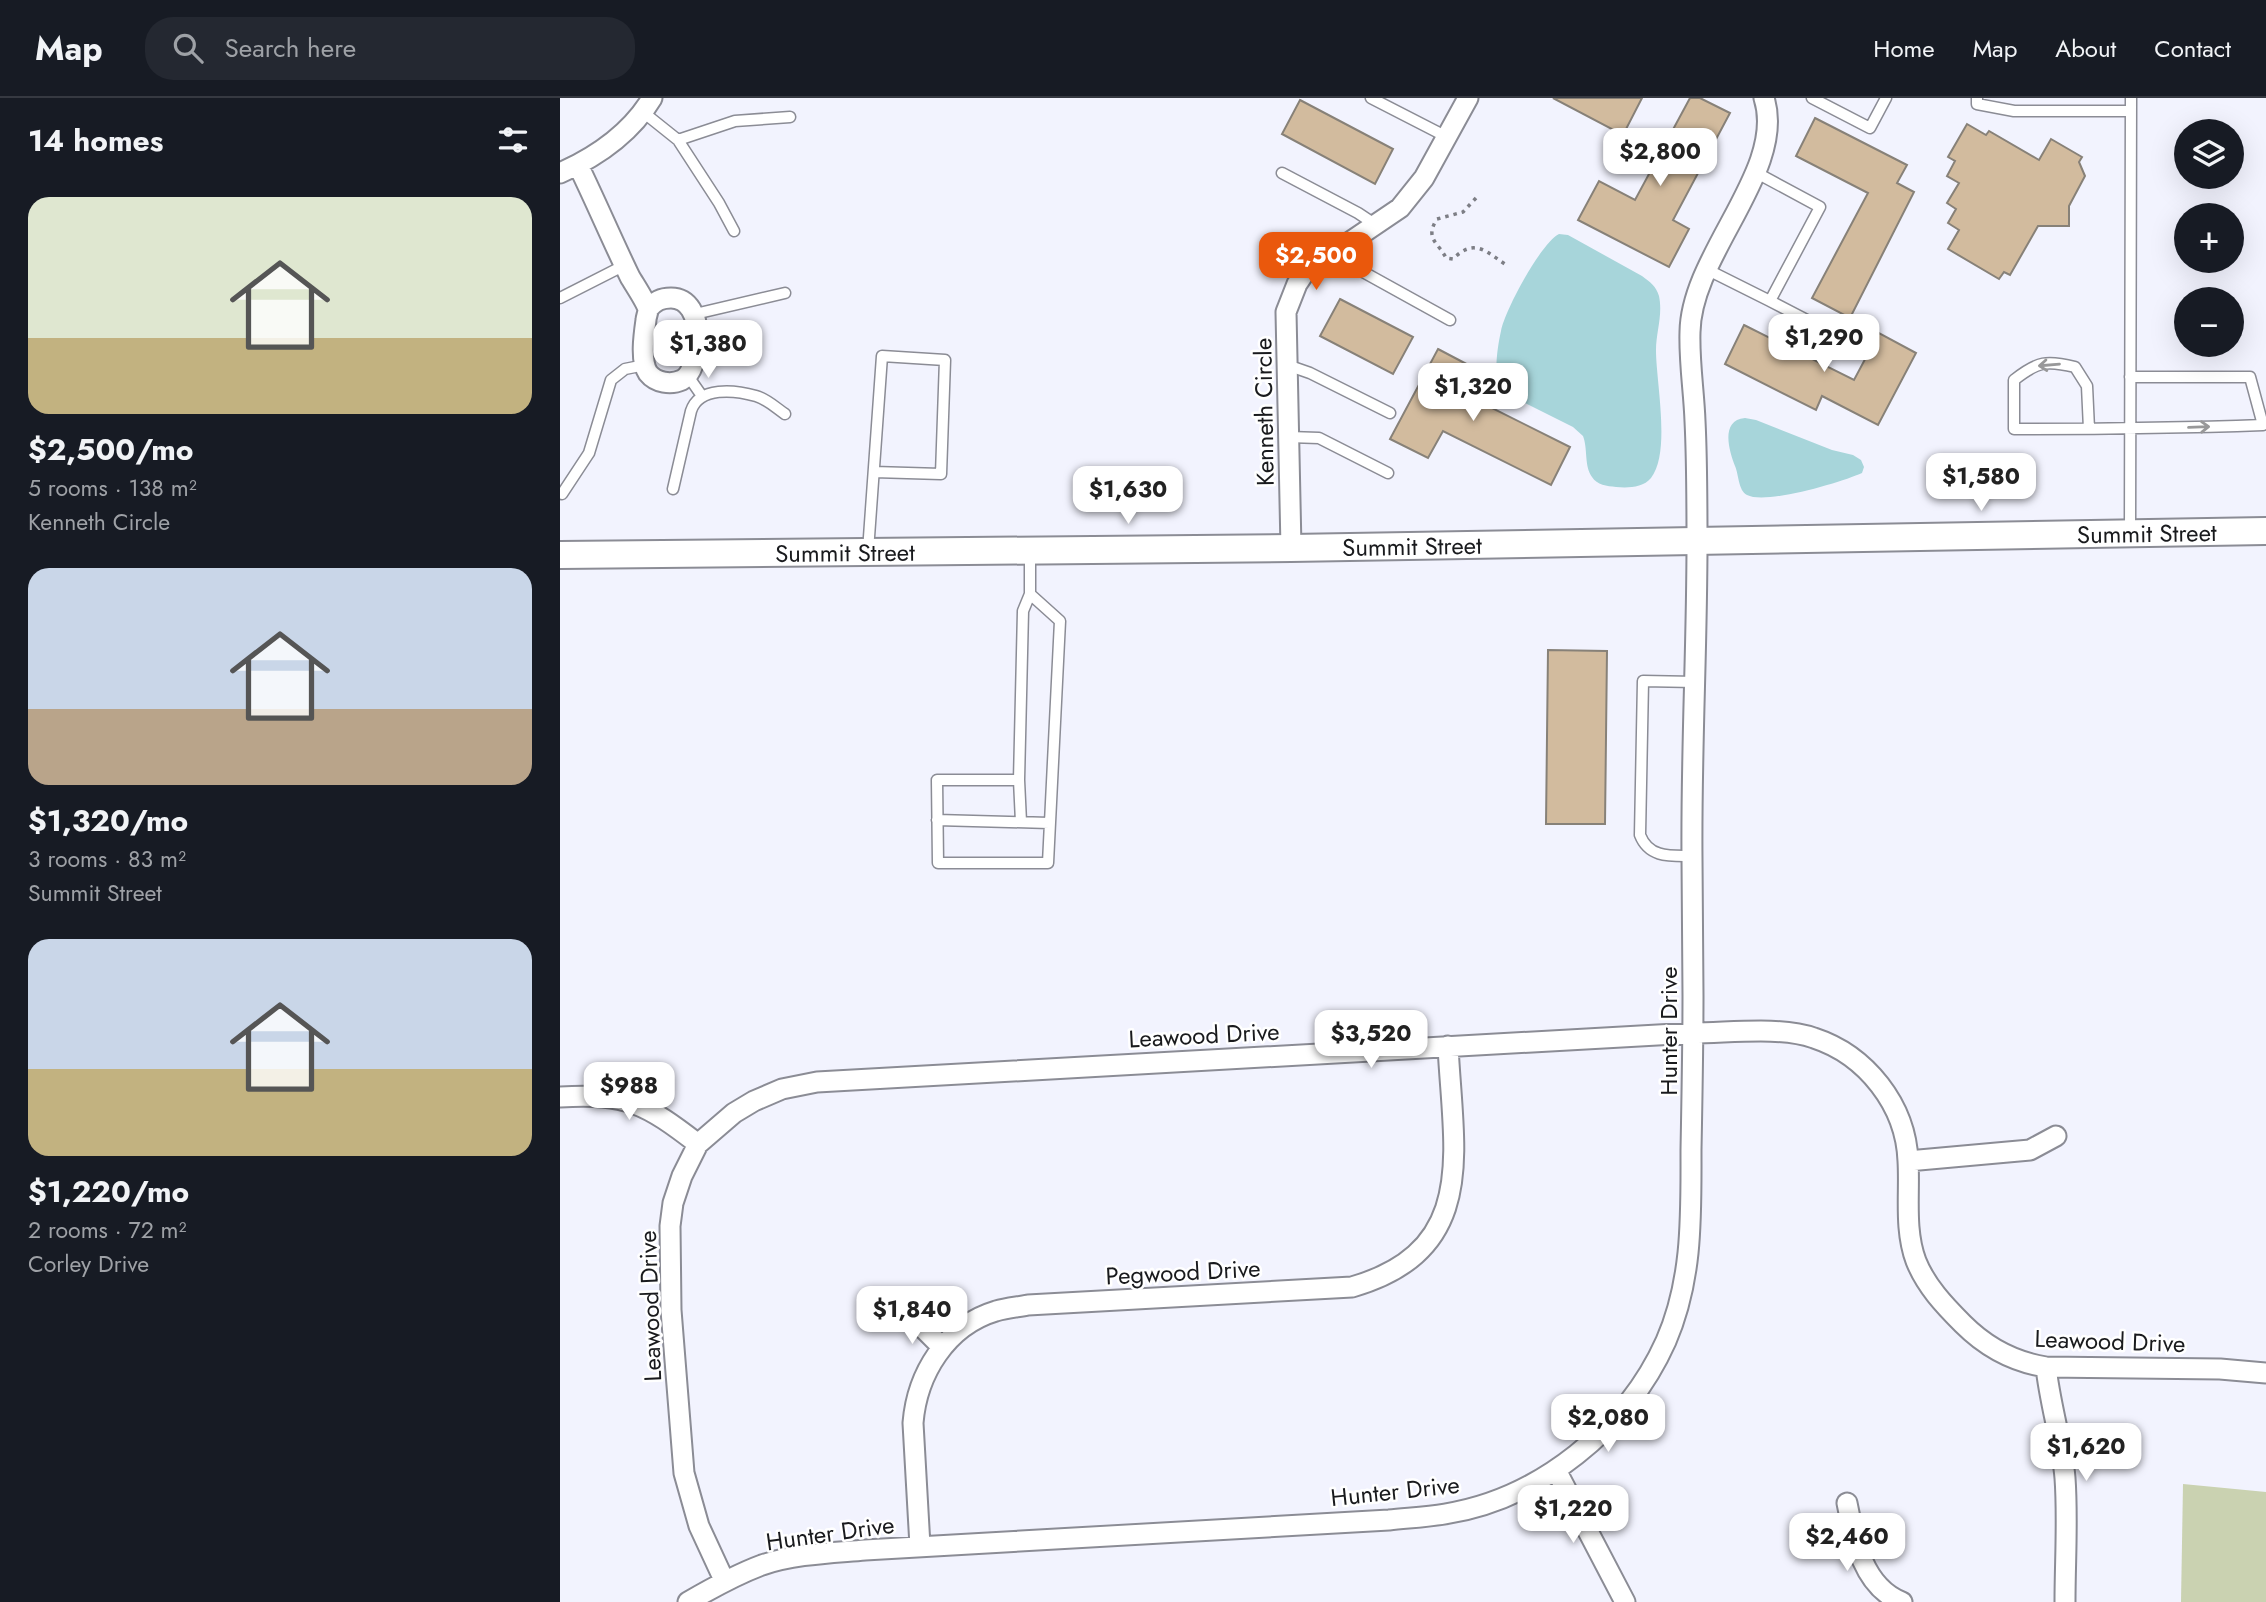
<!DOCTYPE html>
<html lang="en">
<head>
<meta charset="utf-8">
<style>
  :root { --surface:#171b24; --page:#242831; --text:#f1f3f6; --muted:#9ea1a6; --line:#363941; --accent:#ea580c }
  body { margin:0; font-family:Jost,sans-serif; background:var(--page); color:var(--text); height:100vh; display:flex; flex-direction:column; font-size:26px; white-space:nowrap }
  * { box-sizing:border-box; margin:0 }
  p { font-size:23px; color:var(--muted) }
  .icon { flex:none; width:38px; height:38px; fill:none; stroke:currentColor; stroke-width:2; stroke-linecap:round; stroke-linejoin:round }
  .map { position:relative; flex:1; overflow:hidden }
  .drawer { display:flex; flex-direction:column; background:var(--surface); width:560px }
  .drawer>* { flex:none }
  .controls { position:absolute; left:1614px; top:21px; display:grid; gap:14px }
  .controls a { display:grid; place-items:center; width:70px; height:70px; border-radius:50%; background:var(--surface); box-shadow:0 7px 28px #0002; font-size:35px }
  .price { position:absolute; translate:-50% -60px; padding:0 16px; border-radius:14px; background:#fff; color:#222; font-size:23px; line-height:46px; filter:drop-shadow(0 2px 4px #0008) }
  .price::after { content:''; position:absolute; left:50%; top:42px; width:21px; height:16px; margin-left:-10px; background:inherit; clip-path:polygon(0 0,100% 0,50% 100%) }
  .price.current { background:var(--accent); color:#fff }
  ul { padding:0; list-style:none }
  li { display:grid; align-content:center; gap:14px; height:371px; padding:0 28px }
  li span { display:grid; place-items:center; height:217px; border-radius:21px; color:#555 }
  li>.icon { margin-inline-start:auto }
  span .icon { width:126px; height:126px; fill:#fffc; stroke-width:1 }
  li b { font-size:30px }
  h2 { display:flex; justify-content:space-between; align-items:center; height:84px; padding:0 28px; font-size:30px }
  header { display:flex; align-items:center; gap:42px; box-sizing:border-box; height:98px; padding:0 35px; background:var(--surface); border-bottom:2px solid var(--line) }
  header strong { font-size:33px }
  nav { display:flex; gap:38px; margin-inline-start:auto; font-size:24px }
  .search { width:490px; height:63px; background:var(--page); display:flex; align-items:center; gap:18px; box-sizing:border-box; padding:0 24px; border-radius:28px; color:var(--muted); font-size:26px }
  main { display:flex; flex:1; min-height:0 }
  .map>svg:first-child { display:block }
</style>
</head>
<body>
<header>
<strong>Map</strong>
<div class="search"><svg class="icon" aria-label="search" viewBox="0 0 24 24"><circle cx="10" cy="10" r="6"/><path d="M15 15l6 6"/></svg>Search here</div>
<nav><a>Home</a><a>Map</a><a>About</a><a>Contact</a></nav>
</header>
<main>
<section class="drawer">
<h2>14 homes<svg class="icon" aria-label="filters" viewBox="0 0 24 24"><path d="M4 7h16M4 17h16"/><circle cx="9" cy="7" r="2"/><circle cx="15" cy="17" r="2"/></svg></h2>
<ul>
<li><span style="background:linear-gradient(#dfe7d0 65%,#c2b280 0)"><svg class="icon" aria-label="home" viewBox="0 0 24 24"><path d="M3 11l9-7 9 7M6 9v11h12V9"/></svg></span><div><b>$2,500/mo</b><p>5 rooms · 138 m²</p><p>Kenneth Circle</p></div></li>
<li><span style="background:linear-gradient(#c9d6e8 65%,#b9a48a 0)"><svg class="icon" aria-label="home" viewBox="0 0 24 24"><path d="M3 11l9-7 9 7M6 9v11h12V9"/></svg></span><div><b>$1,320/mo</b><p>3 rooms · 83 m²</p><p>Summit Street</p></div></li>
<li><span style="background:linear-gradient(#c9d6e8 60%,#c2b280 0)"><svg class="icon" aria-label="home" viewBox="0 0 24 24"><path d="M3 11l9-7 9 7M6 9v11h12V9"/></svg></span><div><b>$1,220/mo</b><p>2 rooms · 72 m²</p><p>Corley Drive</p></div></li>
</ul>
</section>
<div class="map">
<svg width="1706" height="1504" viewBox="0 0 1706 1504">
  <rect width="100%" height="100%" fill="#f2f3fe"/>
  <!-- green -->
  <path fill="#cad2b1" d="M1623 1386 1706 1394V1504H1621Z"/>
  <!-- water -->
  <path fill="#a7d5da" d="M999 136 1008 137 1082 178C1090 184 1096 188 1099 198 1103 217 1096 234 1096 252 1096 284 1111 355 1091 380 1083 390 1067 390 1056 389 1047 388 1037 387 1032 379 1024 368 1028 351 1023 338L1013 329 939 292C934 275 937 251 941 233 945 212 981 145 999 136Z
    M1185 320 1196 322 1272 352 1293 357 1301 362 1304 369 1302 375C1282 384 1206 407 1187 397 1178 392 1179 377 1175 368 1169 353 1160 322 1185 320Z"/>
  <!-- building -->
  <path fill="#d2bb9e" stroke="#878178" stroke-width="2" d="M993 0H1082L1063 37Z
    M1130 0H1140L1170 15 1113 122 1129 131 1109 169 1018 122 1039 83 1075 102Z
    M740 2 833 51 815 86 722 36Z
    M1255 20 1347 67 1337 85 1354 94 1290 220 1252 200 1308 95 1236 58Z
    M1407 26 1426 37 1429 33 1479 62 1491 41 1522 59 1519 64 1525 78 1509 108V128H1478L1450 177 1444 174 1439 181 1388 151 1399 132 1388 125 1396 111 1387 105 1399 85 1387 78 1395 63 1388 59Z
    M780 201 853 239 833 276 760 238Z
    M1184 227 1294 282 1319 235 1356 255 1318 327 1262 298 1256 312 1165 266Z
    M878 251 916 271 902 295 1010 349 991 387 883 333 868 360 830 341Z
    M988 552 1047 553 1045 726H986Z"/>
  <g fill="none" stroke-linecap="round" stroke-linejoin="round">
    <!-- service casing -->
    <g stroke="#8b8c95" stroke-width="13">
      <path id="service" d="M811 0 887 39
        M1252 0 1310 30 1326 0
        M1417 0V6L1454 13H1571
        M83 14 118 42 159 105 174 133
        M118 42 175 23 230 19
        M722 75 798 115 816 127
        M779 152 796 170 890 222
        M1146 171 1210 203 1260 109 1195 74
        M0 200 65 167
        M1210 203 1291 245
        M135 216 225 195
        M727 267 750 275 830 315
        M128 278 142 298
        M1529 331 1527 288 1515 269C1487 262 1478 263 1454 282V331C1537 331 1620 330 1703 327L1690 279H1570
        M729 339 759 340 828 375
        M113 391 131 313C139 288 175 292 196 298 207 301 216 310 225 316
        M2 396 29 355 51 282 65 271 85 267
        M1570 435 1571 0
        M308 453 322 258 385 262 381 376 314 374
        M470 453V496L500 523 488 765H378L377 682H459L463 513 470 496
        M459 682 461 724
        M377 722 489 725
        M1131 758C1110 758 1089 760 1080 737L1083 583 1135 584"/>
    </g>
    <!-- minor casing -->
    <g stroke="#8b8c95" stroke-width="23">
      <path id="minor" d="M18 67C36 104 52 142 70 179 74 186 87 205 88 212 88 215 86 219 86 222 84 236 80 263 88 275 96 285 111 287 122 282 141 273 148 200 111 200 101 200 95 203 88 211
        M0 75C36 59 71 35 92 0
        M731 450 726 214 737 186 751 165 769 158 840 110 864 80 908 0
        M0 999C67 995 86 1006 138 1046
        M1348 1063 1470 1052 1496 1038
        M351 1218 381 1248
        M1486 1269C1490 1307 1502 1343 1505 1380 1508 1421 1505 1463 1505 1504
        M996 1372 1065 1504
        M1287 1405C1294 1441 1303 1489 1342 1504
        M360 1448 353 1325C357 1276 386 1228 436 1213 447 1210 458 1209 468 1207L792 1189C920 1152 893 1053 888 948
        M164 1482 139 1428 124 1375 111 1212 110 1128 113 1105 122 1078 138 1046 174 1015 194 1003 222 991 257 984 1133 935C1169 935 1220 928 1254 940 1306 957 1346 1007 1348 1063 1350 1095 1344 1131 1356 1163 1366 1188 1384 1207 1403 1226 1426 1249 1454 1264 1486 1269L1660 1271 1706 1275
        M128 1504C152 1490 175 1477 202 1467 234 1456 271 1455 305 1452L829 1422C847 1420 867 1419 885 1416 980 1401 1067 1330 1106 1243 1133 1181 1131 1117 1131 1052 1132 1000 1133 949 1133 898 1133 852 1132 806 1132 760 1131 655 1137 550 1137 445 1137 404 1137 363 1135 323 1134 294 1129 264 1130 234 1131 156 1227 72 1204 0"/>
    </g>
    <!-- secondary casing -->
    <g stroke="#8b8c95" stroke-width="30">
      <g id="secondary">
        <path id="s1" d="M0 457 731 450 1706 433"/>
      </g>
    </g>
    <!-- path -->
    <path stroke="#7d7e85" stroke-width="3.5" stroke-dasharray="3.5 5" stroke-linecap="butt" d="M916 100 903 114 877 121C864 141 879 145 886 160L893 161C915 139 926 154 948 168"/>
    <!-- service -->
    <use href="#service" stroke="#fff" stroke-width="10"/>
    <!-- minor -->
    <use href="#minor" stroke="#fff" stroke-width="19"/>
    <!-- secondary -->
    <use href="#secondary" stroke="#fff" stroke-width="26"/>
  </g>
  <!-- one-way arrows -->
  <defs><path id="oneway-shaft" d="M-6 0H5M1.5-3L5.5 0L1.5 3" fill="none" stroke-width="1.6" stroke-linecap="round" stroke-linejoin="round" transform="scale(1.75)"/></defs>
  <g stroke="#989899">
    <use href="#oneway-shaft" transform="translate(1489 267) rotate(175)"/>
    <use href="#oneway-shaft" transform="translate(1639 329) rotate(-2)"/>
  </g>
  <g text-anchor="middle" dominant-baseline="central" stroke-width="5" stroke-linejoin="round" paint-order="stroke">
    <!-- street labels -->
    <g font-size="24" fill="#191a1d" stroke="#fff">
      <text transform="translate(704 314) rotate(-91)">Kenneth Circle</text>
      <text stroke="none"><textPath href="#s1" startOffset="1587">Summit Street</textPath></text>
      <text stroke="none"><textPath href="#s1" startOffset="852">Summit Street</textPath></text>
      <text stroke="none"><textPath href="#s1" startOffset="285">Summit Street</textPath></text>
      <text transform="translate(1108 933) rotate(-90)">Hunter Drive</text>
      <text transform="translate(644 937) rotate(-3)">Leawood Drive</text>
      <text transform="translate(623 1174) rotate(-3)">Pegwood Drive</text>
      <text transform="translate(90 1208) rotate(-92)">Leawood Drive</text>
      <text transform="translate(1550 1243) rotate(2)">Leawood Drive</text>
      <text transform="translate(835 1393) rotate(-6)">Hunter Drive</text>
      <text transform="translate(270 1435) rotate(-8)">Hunter Drive</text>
    </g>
  </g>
</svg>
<div class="controls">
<a><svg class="icon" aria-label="layers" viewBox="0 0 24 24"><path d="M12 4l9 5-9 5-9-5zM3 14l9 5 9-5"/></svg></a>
<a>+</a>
<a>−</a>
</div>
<b class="price" style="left:1100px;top:90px">$2,800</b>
<b class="price current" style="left:756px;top:194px">$2,500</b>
<b class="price" style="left:1264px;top:276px">$1,290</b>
<b class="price" style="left:148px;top:282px">$1,380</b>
<b class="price" style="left:913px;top:325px">$1,320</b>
<b class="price" style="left:1421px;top:415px">$1,580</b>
<b class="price" style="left:568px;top:428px">$1,630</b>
<b class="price" style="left:811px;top:972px">$3,520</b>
<b class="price" style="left:69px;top:1024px">$988</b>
<b class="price" style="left:352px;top:1248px">$1,840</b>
<b class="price" style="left:1048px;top:1356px">$2,080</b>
<b class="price" style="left:1526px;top:1385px">$1,620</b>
<b class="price" style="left:1013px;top:1447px">$1,220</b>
<b class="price" style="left:1287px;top:1475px">$2,460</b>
</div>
</main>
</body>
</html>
